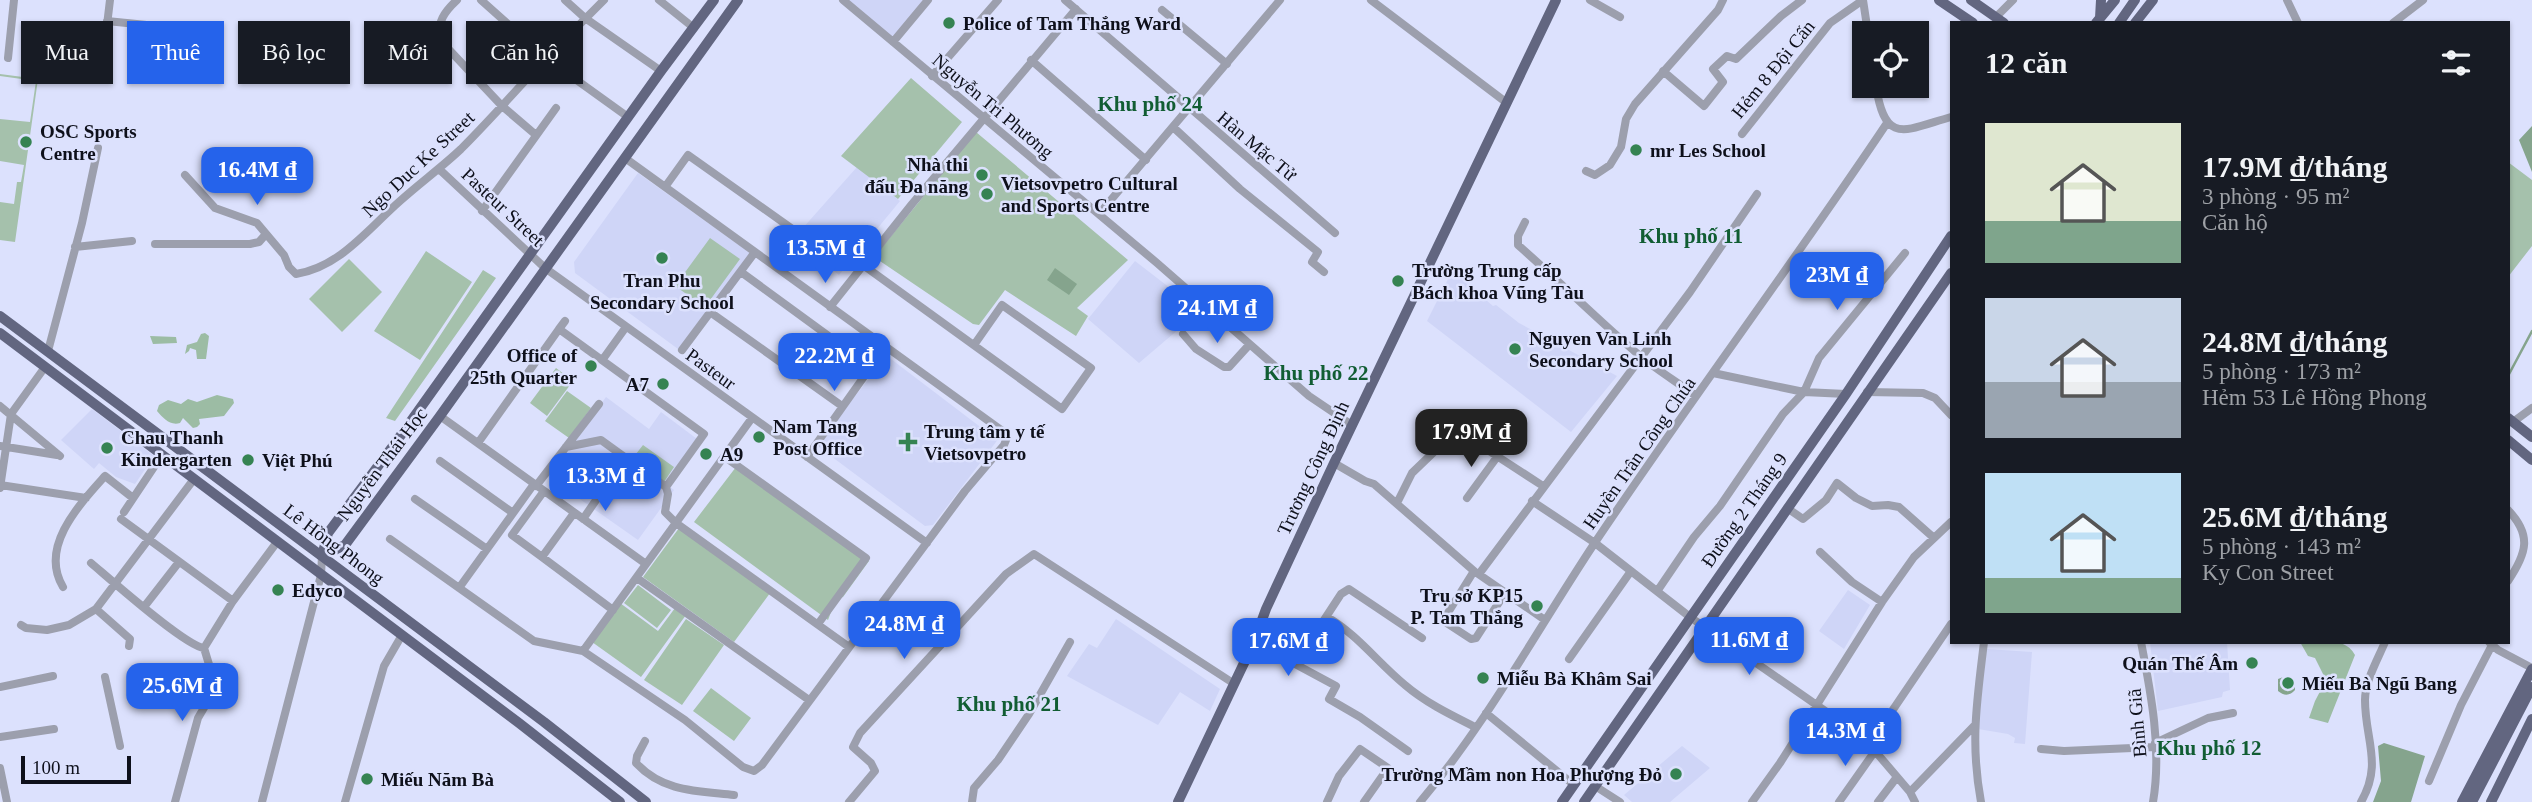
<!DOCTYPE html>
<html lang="vi">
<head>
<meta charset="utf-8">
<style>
  :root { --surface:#171b24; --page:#20242c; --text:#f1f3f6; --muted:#9ea1a6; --accent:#2563eb }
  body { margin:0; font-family:"Times New Roman",serif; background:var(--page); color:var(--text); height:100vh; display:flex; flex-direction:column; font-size:26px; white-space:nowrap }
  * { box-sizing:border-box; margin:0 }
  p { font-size:23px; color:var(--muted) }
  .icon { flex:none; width:38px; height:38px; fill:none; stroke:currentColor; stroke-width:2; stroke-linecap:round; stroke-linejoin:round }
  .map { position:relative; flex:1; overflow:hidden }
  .side { position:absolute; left:1950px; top:21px; width:560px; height:623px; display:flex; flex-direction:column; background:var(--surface); border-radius:0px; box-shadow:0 2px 5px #0004 }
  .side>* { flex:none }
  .top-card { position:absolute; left:21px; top:21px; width:665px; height:63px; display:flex; gap:14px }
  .tools { position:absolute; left:1852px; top:21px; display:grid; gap:14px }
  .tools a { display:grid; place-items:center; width:77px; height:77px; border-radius:0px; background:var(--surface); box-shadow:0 2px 5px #0004; font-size:35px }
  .scale { position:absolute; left:21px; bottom:18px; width:110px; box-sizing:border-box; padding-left:7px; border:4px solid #0e101b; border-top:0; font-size:19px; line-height:24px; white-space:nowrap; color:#0e101b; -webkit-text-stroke:5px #dce1fd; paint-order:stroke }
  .price { position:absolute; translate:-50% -60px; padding:0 16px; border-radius:14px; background:var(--accent); color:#fff; font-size:23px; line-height:46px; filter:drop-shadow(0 2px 4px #0008) }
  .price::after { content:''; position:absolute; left:50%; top:42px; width:21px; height:16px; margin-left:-10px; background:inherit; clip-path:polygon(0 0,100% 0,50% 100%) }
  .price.current { background:#222; color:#fff }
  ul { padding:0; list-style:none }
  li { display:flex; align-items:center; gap:21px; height:175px; padding:0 35px }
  li span { display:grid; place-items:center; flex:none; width:196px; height:140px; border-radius:0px; color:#555 }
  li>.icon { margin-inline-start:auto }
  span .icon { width:84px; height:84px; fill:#fffc; stroke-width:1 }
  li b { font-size:30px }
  h2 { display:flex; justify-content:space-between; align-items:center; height:84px; padding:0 35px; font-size:30px }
  .pill { padding:0 24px; border-radius:0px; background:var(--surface); box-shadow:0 2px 5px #0004; font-size:24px; line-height:63px }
  .pill.current { background:var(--accent); color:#fff }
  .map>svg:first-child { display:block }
</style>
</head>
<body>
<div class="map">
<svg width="2532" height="802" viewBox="0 0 2532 802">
  <rect width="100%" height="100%" fill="#dce1fd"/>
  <!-- built -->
  <path fill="#cfd5f7" d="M843 0H928L893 42Z
    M857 167 900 201 839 275 794 238Z
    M638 173 750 253 678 349 575 273 574 262Z
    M1135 261 1200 311 1139 363 1088 319Z
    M1452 271 1493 306 1496 305 1519 323 1617 376 1571 432 1427 321Z
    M887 356 983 429 999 438 933 525 925 526 816 445Z
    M606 397 649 429 661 412 697 439 665 483 674 490 638 540 547 476Z
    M92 409 154 456 135 484 116 477 99 463 94 469 61 440Z
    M1848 590 1870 605 1844 649 1819 631Z
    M1116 619 1220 689 1210 711 1180 692 1158 725 1067 676 1089 644 1097 648Z
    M2150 642H2227L2230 690 2223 692 2222 697 2158 711Z
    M1986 649 2032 652 2025 744 2014 743 2015 738 2008 734 1978 729Z
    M1682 746 1710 768 1670 802H1632L1624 795Z"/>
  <!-- green -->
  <path fill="#a5c1ac" d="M0 74 38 79 15 242 0 240V202L14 204 17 182H21L24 165 0 161V119L30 122 36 81 0 76Z
    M911 78 962 122 898 199 841 156Z
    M976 132 1128 260 1077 308 1088 316 1076 336 1005 290 979 325 973 324 874 257Z
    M2508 162 2532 180V246L2508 277Z
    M710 238 740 259 705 307 675 286Z
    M426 251 472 282 420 360 374 331Z
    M349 259 382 292 342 332 309 299Z
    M483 270 496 278 395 421 386 418Z
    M556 368 573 381 547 416 530 403Z
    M567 391 591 408 569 438 545 421Z
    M643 445 674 467 664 482 632 459Z
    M736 467 869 561 843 597 836 599 828 620 694 522Z
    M682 524 773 589 734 642 643 577Z
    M638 585 671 610 657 628 624 603Z
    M620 603 658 631 675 608 686 615 641 677 592 642Z
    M686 619 724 645 682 705 644 680Z
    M711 688 751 718 734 741 693 711Z"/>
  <!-- forest -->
  <path fill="#9cbca4" d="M205 333 209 336 206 359H197L196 350 190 348 189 351 185 354 187 345 197 342 201 334Z
    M150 336 176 337 177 343 153 344Z
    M217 395 233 399 234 403 224 416 199 419 200 424 197 427 193 428 183 418 180 423C170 426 163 418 157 411L159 405 168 400 181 404 188 399 197 402Z
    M2300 642C2319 642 2345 636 2355 655L2328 723 2309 718 2315 701 2326 680 2315 658 2308 656Z"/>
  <!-- water -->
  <path fill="#85a48d" d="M2532 126V172L2519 140Z
    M1055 268 1077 284 1069 295 1047 280Z
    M2289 675 2295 680V690C2290 696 2284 696 2278 691V679Z
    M2384 743 2425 756 2411 802H2373L2381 781 2378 746Z"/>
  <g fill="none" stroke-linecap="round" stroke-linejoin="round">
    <!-- stream -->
    <path stroke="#85a48d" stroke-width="2.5" d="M2508 376 2532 331"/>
    <!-- minor -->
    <path stroke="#9c9fad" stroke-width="8" d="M481 0 546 58 628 117
      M565 0 585 18 661 71
      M659 0 694 28
      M843 0 1157 263 1309 396 1352 425
      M1065 0 1335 233
      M1371 0 1507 103
      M1590 0 1620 17
      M2287 0 2298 23
      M1162 10 1227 64
      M1996 17 2013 0
      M107 21 176 28
      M2393 23 2423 0
      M893 42 928 0
      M8 58 14 0
      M1031 60 1146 160
      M1663 71 1704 106 1723 82 1713 69 1727 56 1736 59 1781 16 1802 0
      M101 75 110 0
      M932 76 998 0
      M1876 86C1885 146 1905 130 1951 117
      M1173 127 1240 189 1318 252 1312 262 1324 272
      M1742 134 1830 23 1863 0 1868 33
      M536 135 502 106 546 58 604 0
      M439 169 545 268 927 543
      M1586 171 1595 175 1610 165 1621 147 1626 119 1635 104 1718 10 1723 0
      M185 175 215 208 257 223 284 255 289 267 296 274C340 267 368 229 400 201 420 183 442 167 461 149 475 135 489 120 502 106L440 40C437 22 444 12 457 0
      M665 187 688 155 791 228
      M482 211 556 108
      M1099 214 1280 0
      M1525 222 1518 236V245C1559 281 1597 319 1639 355 1657 370 1677 382 1696 396
      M155 244H250L259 242 266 234
      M75 247 132 241
      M863 265 1062 409 1091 368 1002 305 974 345
      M741 272 871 367
      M830 307 912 204 1076 9
      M710 312 842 406
      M565 321 559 329 704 434 666 487 668 494 665 512 676 523 849 647
      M1183 334 1196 349 1224 367H1229L1249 345
      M682 350 755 252
      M48 351 82 223 98 148
      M603 359 626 327
      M1713 373 1804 392 1846 394
      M1867 392 1923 393 1935 398 1951 415
      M0 406 60 456
      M440 416 646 564
      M2513 422 2532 408
      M1457 430 1543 486
      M478 443 559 329
      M0 446 57 455
      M566 447 601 440 666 487
      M725 457 866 558 818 624
      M807 457 885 347
      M440 461 513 513
      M1334 463 1365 481 1374 484 1474 571 1545 620
      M0 485 86 498
      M536 486 599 404
      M0 488 11 414 45 367
      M544 491 512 535 542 557 574 513
      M1467 498 1497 457
      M415 499 487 549
      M1532 501 1595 543 1690 617 1844 724 1875 751 1910 792 1915 802
      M1397 503 1412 473 1465 422
      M1787 508 1803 519 1826 500 1837 483 1856 498 1872 506 1888 505 1899 507 1934 538
      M2508 510C2532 535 2527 553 2508 581
      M124 512 162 455
      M121 519 233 601
      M583 519 603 490
      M390 539 534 641 583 651 685 720 743 767 754 771 762 765 965 491 1004 445 1008 435 625 158
      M1820 552 1852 582 1882 602
      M542 557 613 610
      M91 563C110 579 185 646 204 648
      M1474 571 1444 619 1445 622 1471 639 1476 638 1505 593
      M1479 574 1690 292 1757 194
      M637 578 809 700
      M63 587C39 547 79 505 105 476L133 498
      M459 588 534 484
      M1658 590 1694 537 1720 506 1783 414 1804 392 1819 358 1905 253
      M144 607 179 562
      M96 609 130 639 129 646
      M1327 617C1358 635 1378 663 1405 685 1426 703 1451 715 1475 727
      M21 625 26 628 47 630 69 625 96 609 194 479
      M1254 642 1336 686 1329 699 1360 717 1408 751
      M2141 642C2151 693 2162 750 2153 802
      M2489 642 2498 650 2532 668
      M583 651 752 418
      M1569 659 1631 571
      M1292 664 1307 646 1341 594 1349 589 1422 638
      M105 677 120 746
      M0 687 53 676
      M1486 713 1574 785
      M0 737 54 729
      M645 741 637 756 636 763C663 792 697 791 734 795
      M2155 743 2208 718 2233 713
      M1869 745 1951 624
      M2041 749 2064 751 2155 747
      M0 768 7 802
      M2429 781 2461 705 2492 645
      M1595 786 1620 802
      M1910 792 1974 726
      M175 802 198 718 208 701 211 685V671L204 648 233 601 277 542
      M262 802 321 575 322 556
      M345 802 384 666 402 635
      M849 802 875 771 871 763 853 747 860 733 1006 574 1034 554 1233 683
      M972 802 974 788 998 760 1029 714 1070 642
      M1327 802 1339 776 1360 749 1388 768 1364 802
      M1420 802C1487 723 1537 630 1594 544 1689 402 1792 265 1887 123
      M1752 802 1780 763 1882 602 1914 557 1951 522
      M1839 802 1875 751
      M1878 802 1897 777
      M1981 802C1970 742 1977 701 1984 642
      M2361 802C2383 764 2365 740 2365 700 2365 681 2378 659 2385 642"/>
    <!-- major -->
    <path stroke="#626680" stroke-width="10" d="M1939 0 1973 23
      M1971 0 2004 23
      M2100 18 2101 0
      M2096 23 2115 0
      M2119 23 2135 0
      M2135 23 2153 0
      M0 316 544 722 646 802
      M0 333 519 723 620 802
      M2508 418 2532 437
      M2508 440 2532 460
      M322 556 345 545 440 416 738 0
      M322 556 328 533 396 442 661 71 714 0
      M1178 802 1254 642 1266 609 1334 463 1556 0
      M1562 802 1846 394 1951 236
      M1584 802 1951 273
      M2462 802 2532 669
      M2472 802 2532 687
      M2491 802 2532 719"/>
  </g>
  <!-- markers -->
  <g fill="#358352" stroke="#dce1fd" stroke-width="2.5">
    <circle cx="949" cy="23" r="7"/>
    <circle cx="26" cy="142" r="7"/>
    <circle cx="1636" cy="150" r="7"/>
    <circle cx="982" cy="175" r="7"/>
    <circle cx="987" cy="194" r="7"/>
    <circle cx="662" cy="258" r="7"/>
    <circle cx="1398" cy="281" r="7"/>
    <circle cx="1515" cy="349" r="7"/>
    <circle cx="591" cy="366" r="7"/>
    <circle cx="663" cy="384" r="7"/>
    <circle cx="759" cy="437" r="7"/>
    <path d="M904.5 431.5h7v7h7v7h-7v7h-7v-7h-7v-7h7z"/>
    <circle cx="107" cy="448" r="7"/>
    <circle cx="706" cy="454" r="7"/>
    <circle cx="248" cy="460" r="7"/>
    <circle cx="278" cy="590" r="7"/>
    <circle cx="1537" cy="606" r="7"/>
    <circle cx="2252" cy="663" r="7"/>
    <circle cx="1483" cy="678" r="7"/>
    <circle cx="2288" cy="683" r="7"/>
    <circle cx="1676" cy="774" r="7"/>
    <circle cx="367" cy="779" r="7"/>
  </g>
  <g text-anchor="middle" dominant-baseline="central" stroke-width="5" stroke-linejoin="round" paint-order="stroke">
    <!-- poi labels -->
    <g font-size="19" font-weight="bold" fill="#0e101b" stroke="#dce1fd" text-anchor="start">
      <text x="963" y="23">Police of Tam Thắng Ward</text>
      <text x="40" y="131">OSC Sports<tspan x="40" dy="22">Centre</tspan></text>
      <text x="1650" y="150">mr Les School</text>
      <text x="968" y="164" text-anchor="end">Nhà thi<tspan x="968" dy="22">đấu Đa năng</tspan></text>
      <text x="1001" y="183">Vietsovpetro Cultural<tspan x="1001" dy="22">and Sports Centre</tspan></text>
      <text x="1412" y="270">Trường Trung cấp<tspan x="1412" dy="22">Bách khoa Vũng Tàu</tspan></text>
      <text x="662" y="280" text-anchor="middle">Tran Phu<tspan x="662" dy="22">Secondary School</tspan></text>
      <text x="1529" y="338">Nguyen Van Linh<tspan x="1529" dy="22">Secondary School</tspan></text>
      <text x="577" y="355" text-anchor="end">Office of<tspan x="577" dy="22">25th Quarter</tspan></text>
      <text x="649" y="384" text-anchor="end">A7</text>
      <text x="773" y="426">Nam Tang<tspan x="773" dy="22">Post Office</tspan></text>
      <text x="924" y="431">Trung tâm y tế<tspan x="924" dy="22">Vietsovpetro</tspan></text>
      <text x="121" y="437">Chau Thanh<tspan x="121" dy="22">Kindergarten</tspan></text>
      <text x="720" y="454">A9</text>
      <text x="262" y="460">Việt Phú</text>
      <text x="292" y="590">Edyco</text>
      <text x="1523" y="595" text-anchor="end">Trụ sở KP15<tspan x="1523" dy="22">P. Tam Thắng</tspan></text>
      <text x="2238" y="663" text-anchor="end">Quán Thế Âm</text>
      <text x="1497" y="678">Miễu Bà Khâm Sai</text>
      <text x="2302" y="683">Miếu Bà Ngũ Bang</text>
      <text x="1662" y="774" text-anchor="end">Trường Mầm non Hoa Phượng Đỏ</text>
      <text x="381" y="779">Miếu Năm Bà</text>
    </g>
    <!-- street labels -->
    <g font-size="19" fill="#0e101b" stroke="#dce1fd">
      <text transform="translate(1773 69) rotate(-51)">Hẻm 8 Đội Cấn</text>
      <text transform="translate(993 106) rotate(40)">Nguyễn Tri Phương</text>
      <text transform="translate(1257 146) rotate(40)">Hàn Mặc Tử</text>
      <text transform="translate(418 164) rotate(-43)">Ngo Duc Ke Street</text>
      <text transform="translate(503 207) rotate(43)">Pasteur Street</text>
      <text transform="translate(711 369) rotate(36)">Pasteur</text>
      <text transform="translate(1639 453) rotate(-55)">Huyền Trân Công Chúa</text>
      <text transform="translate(382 464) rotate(-53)">Nguyễn Thái Học</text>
      <text transform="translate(1313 468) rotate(-65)">Trương Công Định</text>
      <text transform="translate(1744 510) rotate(-55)">Đường 2 Tháng 9</text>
      <text transform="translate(334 544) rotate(37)">Lê Hồng Phong</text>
      <text transform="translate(2137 723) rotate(-95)">Bình Giã</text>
    </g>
    <!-- neighbourhood labels -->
    <g font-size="21" font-weight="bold" fill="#115d33" stroke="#dce1fd">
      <text x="1150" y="104">Khu phố 24</text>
      <text x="1691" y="236">Khu phố 11</text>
      <text x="1316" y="373">Khu phố 22</text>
      <text x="1009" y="704">Khu phố 21</text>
      <text x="2209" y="748">Khu phố 12</text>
    </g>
  </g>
</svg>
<div class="tools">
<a><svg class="icon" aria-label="locate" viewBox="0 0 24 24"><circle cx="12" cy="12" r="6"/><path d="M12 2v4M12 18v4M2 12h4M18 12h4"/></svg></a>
</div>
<div class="scale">100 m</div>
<b class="price" style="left:257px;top:207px">16.4M ₫</b>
<b class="price" style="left:825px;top:285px">13.5M ₫</b>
<b class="price" style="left:1837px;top:312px">23M ₫</b>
<b class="price" style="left:1217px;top:345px">24.1M ₫</b>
<b class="price" style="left:834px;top:393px">22.2M ₫</b>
<b class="price current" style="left:1471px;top:469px">17.9M ₫</b>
<b class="price" style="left:605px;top:513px">13.3M ₫</b>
<b class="price" style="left:904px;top:661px">24.8M ₫</b>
<b class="price" style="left:1749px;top:677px">11.6M ₫</b>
<b class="price" style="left:1288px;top:678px">17.6M ₫</b>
<b class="price" style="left:182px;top:723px">25.6M ₫</b>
<b class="price" style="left:1845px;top:768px">14.3M ₫</b>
<div class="top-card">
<a class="pill">Mua</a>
<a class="pill current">Thuê</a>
<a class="pill">Bộ lọc</a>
<a class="pill">Mới</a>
<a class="pill">Căn hộ</a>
</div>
<section class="side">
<h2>12 căn<svg class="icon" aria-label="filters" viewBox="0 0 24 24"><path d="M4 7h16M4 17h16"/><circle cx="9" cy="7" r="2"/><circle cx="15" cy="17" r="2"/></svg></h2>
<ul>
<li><span style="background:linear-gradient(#dfe7d0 70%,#7fa58c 0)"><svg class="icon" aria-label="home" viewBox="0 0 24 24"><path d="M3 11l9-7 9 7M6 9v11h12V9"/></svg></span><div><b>17.9M ₫/tháng</b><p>3 phòng · 95 m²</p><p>Căn hộ</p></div></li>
<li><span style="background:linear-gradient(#c9d6e8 60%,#9aa5b1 0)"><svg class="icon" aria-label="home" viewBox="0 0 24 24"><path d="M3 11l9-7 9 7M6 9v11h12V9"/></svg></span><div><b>24.8M ₫/tháng</b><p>5 phòng · 173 m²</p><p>Hẻm 53 Lê Hồng Phong</p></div></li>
<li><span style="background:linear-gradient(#bfe0f5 75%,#7fa58c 0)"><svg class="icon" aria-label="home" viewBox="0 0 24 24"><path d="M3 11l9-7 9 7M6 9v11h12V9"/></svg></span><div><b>25.6M ₫/tháng</b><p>5 phòng · 143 m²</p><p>Ky Con Street</p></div></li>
</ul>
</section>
</div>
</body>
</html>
